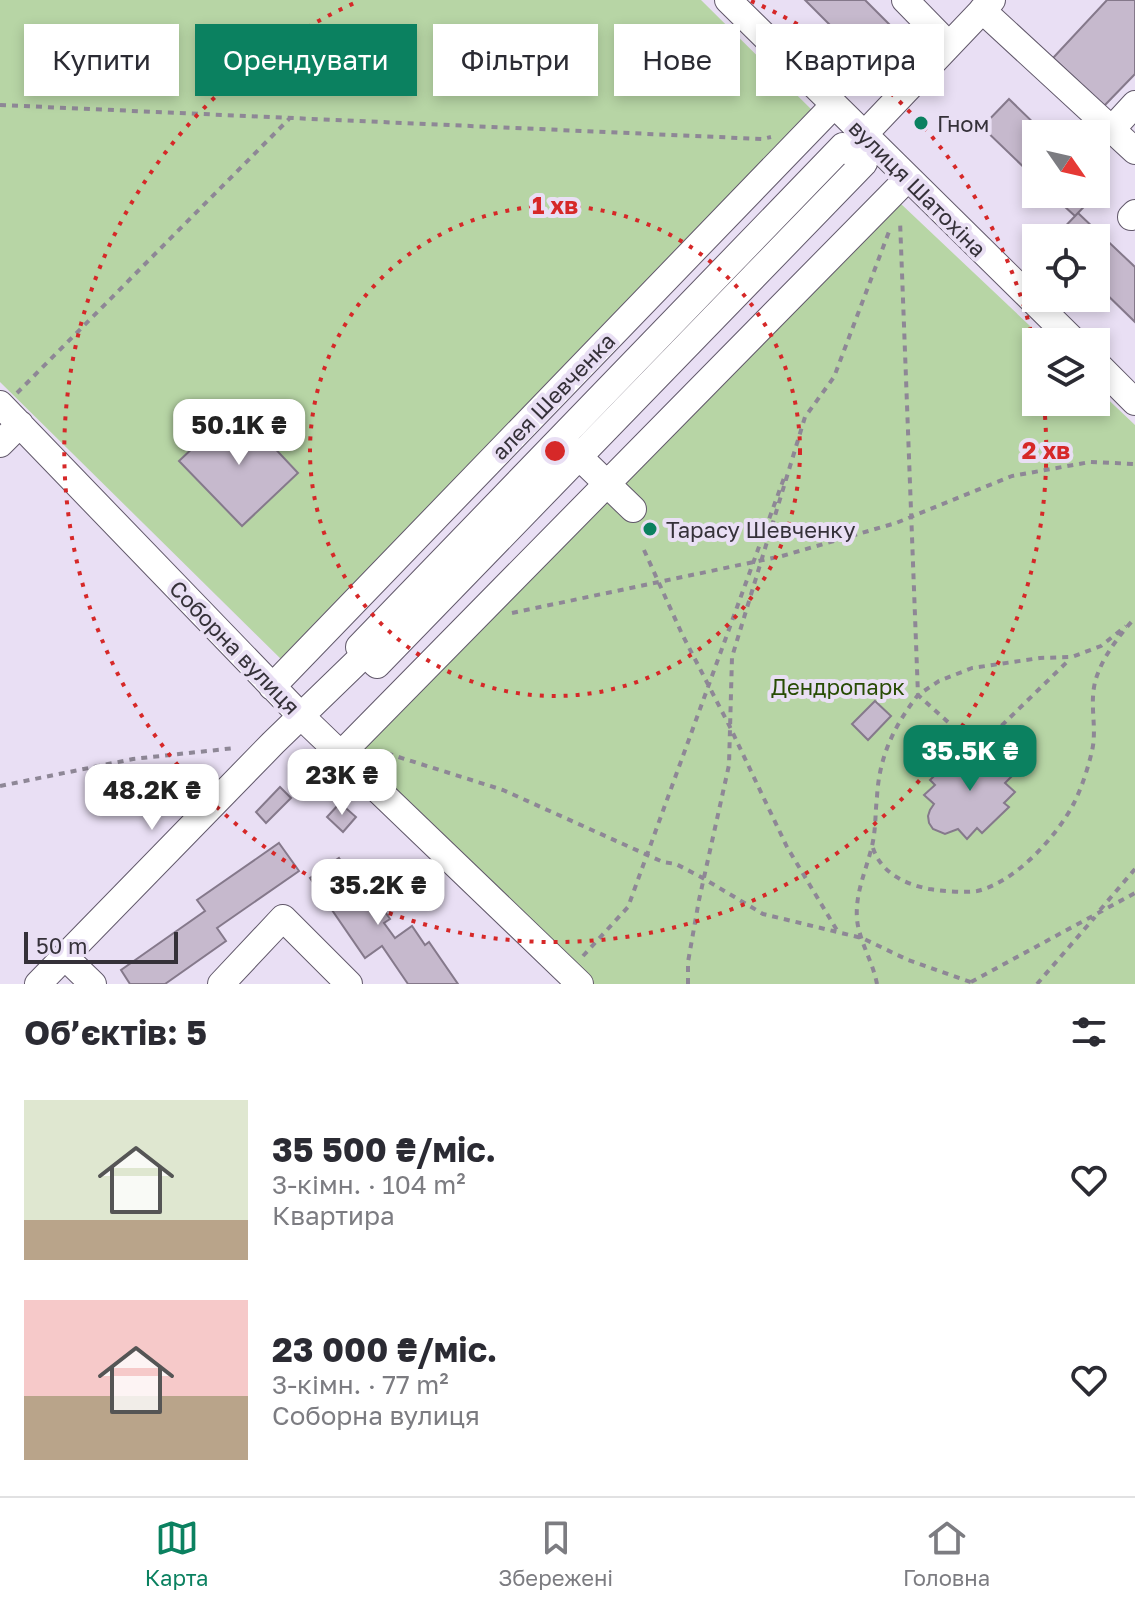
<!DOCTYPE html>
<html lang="uk">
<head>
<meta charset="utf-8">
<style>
  :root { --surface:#fff; --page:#f2f2f3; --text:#2b2b33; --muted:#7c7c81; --line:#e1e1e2; --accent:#0b8160 }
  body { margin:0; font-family:"Golos Text",sans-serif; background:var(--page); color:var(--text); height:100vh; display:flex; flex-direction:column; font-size:30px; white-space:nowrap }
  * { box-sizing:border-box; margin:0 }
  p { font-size:26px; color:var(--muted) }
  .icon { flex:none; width:44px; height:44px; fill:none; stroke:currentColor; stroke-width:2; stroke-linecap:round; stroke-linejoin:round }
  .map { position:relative; height:984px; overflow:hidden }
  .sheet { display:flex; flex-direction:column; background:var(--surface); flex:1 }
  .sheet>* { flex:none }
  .top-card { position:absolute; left:24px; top:24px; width:1088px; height:72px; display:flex; gap:16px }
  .needle { width:52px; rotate:124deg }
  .tools { position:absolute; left:1022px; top:120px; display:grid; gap:16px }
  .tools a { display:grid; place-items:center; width:88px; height:88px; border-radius:0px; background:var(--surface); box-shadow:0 4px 12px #0003; font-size:40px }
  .scale { position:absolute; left:24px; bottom:20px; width:154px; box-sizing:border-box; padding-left:8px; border:4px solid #353139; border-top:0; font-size:22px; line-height:28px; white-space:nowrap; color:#353139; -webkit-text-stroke:6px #e9dff4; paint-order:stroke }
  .price { position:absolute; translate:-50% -68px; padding:0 18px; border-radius:16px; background:#fff; color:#222; font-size:26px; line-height:52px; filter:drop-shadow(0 2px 4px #0008) }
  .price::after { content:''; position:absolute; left:50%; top:48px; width:24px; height:18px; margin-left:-12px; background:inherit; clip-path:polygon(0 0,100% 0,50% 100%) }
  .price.selected { background:var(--accent); color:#fff }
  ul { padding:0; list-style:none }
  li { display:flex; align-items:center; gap:24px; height:200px; padding:0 24px }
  li span { display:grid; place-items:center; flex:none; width:224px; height:160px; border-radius:0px; color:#555 }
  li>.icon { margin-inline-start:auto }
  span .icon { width:96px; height:96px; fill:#fffc; stroke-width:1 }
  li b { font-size:34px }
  h2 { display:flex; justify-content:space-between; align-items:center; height:96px; padding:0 24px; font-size:34px }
  .chip { padding:0 28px; border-radius:0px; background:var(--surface); box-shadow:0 4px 12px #0003; font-size:28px; line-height:72px }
  .chip.selected { background:var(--accent); color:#fff }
  .menu { display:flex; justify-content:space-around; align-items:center; height:112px; border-top:2px solid var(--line); background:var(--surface); font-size:22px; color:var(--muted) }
  .menu a { display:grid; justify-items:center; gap:4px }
  .menu .selected { color:var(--accent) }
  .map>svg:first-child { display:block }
</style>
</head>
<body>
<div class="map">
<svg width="1135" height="984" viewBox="0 0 1135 984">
  <rect width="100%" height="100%" fill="#e9dff4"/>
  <!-- green -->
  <path fill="#b7d5a5" d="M0 0H701L815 113 285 663 0 382Z
    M900 203 1047 342H1036V402H1096V388L1135 425V984H592L354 749Z"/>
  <!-- building -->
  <path fill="#c6b9cd" stroke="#85798b" stroke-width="2" d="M805 0H865L898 33 868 63Z
    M1107 0H1135V74L1104 106 1053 58Z
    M1009 99 1045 134H1036V179L982 127Z
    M1096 182 1102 188 1075 216 1051 194H1096Z
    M1078 213 1135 267V322L1096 284V238H1054Z
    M236 407 298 473 242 526 179 461Z
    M875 701 891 716 868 740 852 724Z
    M994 746 1018 770 1005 783 1015 792 1004 803 1009 807 982 833 977 828 967 839 958 829 945 834 933 829 929 823 928 816 930 810 934 804 924 795 935 785 930 780 957 754 961 759 972 748 981 758Z
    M280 787 291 798 266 823 256 812Z
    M340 803 356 817 343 832 327 817Z
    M279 843 299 871 217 928 226 941 165 984H130L121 970 205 911 197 900Z
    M339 858 349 872 355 868 390 919 384 923 395 938 412 926 425 945 429 942 458 984H408L382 946 365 958 310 878Z"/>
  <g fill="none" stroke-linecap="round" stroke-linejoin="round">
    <!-- minor casing -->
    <g stroke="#61586a" stroke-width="28">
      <path id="minor" d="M728 0 1075 342
        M905 0 949 45
        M982 10 1135 151
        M1112 129 1135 104
        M854 145 992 0
        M843 146 864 163 377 665 359 647Z
        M1131 217 1135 213
        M1096 363 1135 402
        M0 404 302 717 580 984
        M0 444 20 424
        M567 445 633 509
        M272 687 834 105
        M340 755 908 178
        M65 957 93 984
        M38 984 273 743 365 654
        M221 984 283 918 349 984"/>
    </g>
    <!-- path -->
    <path stroke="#8e8796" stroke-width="4" stroke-dasharray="6 6" stroke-linecap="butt" d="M0 105 762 139 771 137
      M17 393 289 119
      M644 550 682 634 730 727 787 847 838 932
      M512 613 782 556 896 523 1012 476 1090 462 1135 464
      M948 722 918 695 939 681 972 668 1040 658 1072 657 1101 646 1126 626
      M993 734 1070 659
      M375 754H389L503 790 663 862 676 864 701 877 763 914 862 938 908 960 976 984
      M0 786 133 759 235 748
      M873 848C881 873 905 884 929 889 942 891 965 893 977 891 1016 882 1057 836 1074 803 1082 787 1088 768 1092 751 1098 725 1087 700 1098 673 1105 654 1121 633 1135 618
      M1100 910 1135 869
      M583 956 628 907 784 478
      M971 982 1135 893
      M688 984V962L699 900 729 765 732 657 805 417 834 377 890 229
      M877 984C873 962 859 941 857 919 855 893 866 871 872 846 876 829 875 814 877 797 879 757 894 726 918 695L900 220
      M1037 984 1095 917"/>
    <!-- minor -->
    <use href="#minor" stroke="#fff" stroke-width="26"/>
  </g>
  <!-- distance rings -->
  <g fill="none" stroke="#d62828" stroke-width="4" stroke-dasharray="4 8">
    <circle cx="555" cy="451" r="245"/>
    <path d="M751 1A491 491 0 0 1 1035 349M1044 404A491 491 0 1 1 359 1"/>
  </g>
  <!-- markers -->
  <g fill="#0b8160" stroke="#e9dff4" stroke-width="3">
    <circle cx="921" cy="123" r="8"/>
    <circle cx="650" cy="529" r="8"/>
  </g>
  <g text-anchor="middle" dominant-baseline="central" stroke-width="8" stroke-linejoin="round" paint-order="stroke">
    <!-- poi labels -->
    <g font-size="22" fill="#353139" stroke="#e9dff4" text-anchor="start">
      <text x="937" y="123">Гном</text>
      <text x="666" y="529">Тарасу Шевченку</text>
    </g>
    <!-- street labels -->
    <g font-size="22" fill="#353139" stroke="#e9dff4">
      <text transform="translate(918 188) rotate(45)">вулиця Шатохіна</text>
      <text transform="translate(553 396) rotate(-46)">алея Шевченка</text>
      <text transform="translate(235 647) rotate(46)">Соборна вулиця</text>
    </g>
    <!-- park labels -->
    <g font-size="22" fill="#284c04" stroke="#e9dff4">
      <text x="838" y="686">Дендропарк</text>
    </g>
  </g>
  <circle cx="555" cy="451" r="12" fill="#d62828" stroke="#e9dff4" stroke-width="4"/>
  <g font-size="24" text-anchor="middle" font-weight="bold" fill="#d62828" stroke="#e9dff4" stroke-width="8" stroke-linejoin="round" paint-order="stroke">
    <text x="555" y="214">1 хв</text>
    <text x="1046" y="459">2 хв</text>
  </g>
</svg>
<div class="tools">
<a><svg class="needle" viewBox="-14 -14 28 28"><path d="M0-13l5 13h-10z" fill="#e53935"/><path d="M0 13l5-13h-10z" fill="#7c7c81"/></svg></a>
<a><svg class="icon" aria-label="locate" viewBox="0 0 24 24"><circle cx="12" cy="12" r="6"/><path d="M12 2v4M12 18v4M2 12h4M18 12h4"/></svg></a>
<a><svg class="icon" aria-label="layers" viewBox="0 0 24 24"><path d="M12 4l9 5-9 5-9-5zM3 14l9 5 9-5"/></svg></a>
</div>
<div class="scale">50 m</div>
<b class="price" style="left:239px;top:467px">50.1K ₴</b>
<b class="price selected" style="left:970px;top:793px">35.5K ₴</b>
<b class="price" style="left:342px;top:817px">23K ₴</b>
<b class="price" style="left:152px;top:832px">48.2K ₴</b>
<b class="price" style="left:378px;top:927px">35.2K ₴</b>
<div class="top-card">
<a class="chip">Купити</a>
<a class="chip selected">Орендувати</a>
<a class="chip">Фільтри</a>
<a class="chip">Нове</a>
<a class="chip">Квартира</a>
</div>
</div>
<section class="sheet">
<h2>Об’єктів: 5<svg class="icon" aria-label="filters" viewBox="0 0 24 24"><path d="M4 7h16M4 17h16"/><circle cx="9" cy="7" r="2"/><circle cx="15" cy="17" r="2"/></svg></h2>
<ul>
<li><span style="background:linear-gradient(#dfe7d0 75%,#b9a48a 0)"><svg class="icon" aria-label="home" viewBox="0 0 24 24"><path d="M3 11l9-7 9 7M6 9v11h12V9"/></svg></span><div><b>35 500 ₴/міс.</b><p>3-кімн. · 104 m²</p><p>Квартира</p></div><svg class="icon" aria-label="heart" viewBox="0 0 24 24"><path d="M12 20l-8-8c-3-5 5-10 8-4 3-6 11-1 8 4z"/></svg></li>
<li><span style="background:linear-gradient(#f6c9c9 60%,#b9a48a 0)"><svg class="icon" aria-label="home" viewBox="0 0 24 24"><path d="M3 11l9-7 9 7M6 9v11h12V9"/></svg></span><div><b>23 000 ₴/міс.</b><p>3-кімн. · 77 m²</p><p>Соборна вулиця</p></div><svg class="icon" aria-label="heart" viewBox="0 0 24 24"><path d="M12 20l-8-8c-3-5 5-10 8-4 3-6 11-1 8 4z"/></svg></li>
</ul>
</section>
<nav class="menu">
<a class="selected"><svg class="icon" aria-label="map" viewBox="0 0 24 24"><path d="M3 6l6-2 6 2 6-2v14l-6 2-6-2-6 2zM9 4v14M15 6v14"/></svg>Карта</a>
<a><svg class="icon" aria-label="saved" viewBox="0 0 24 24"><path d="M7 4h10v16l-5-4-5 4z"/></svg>Збережені</a>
<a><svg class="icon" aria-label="home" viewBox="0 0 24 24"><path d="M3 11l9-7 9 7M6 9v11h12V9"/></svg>Головна</a>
</nav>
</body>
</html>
